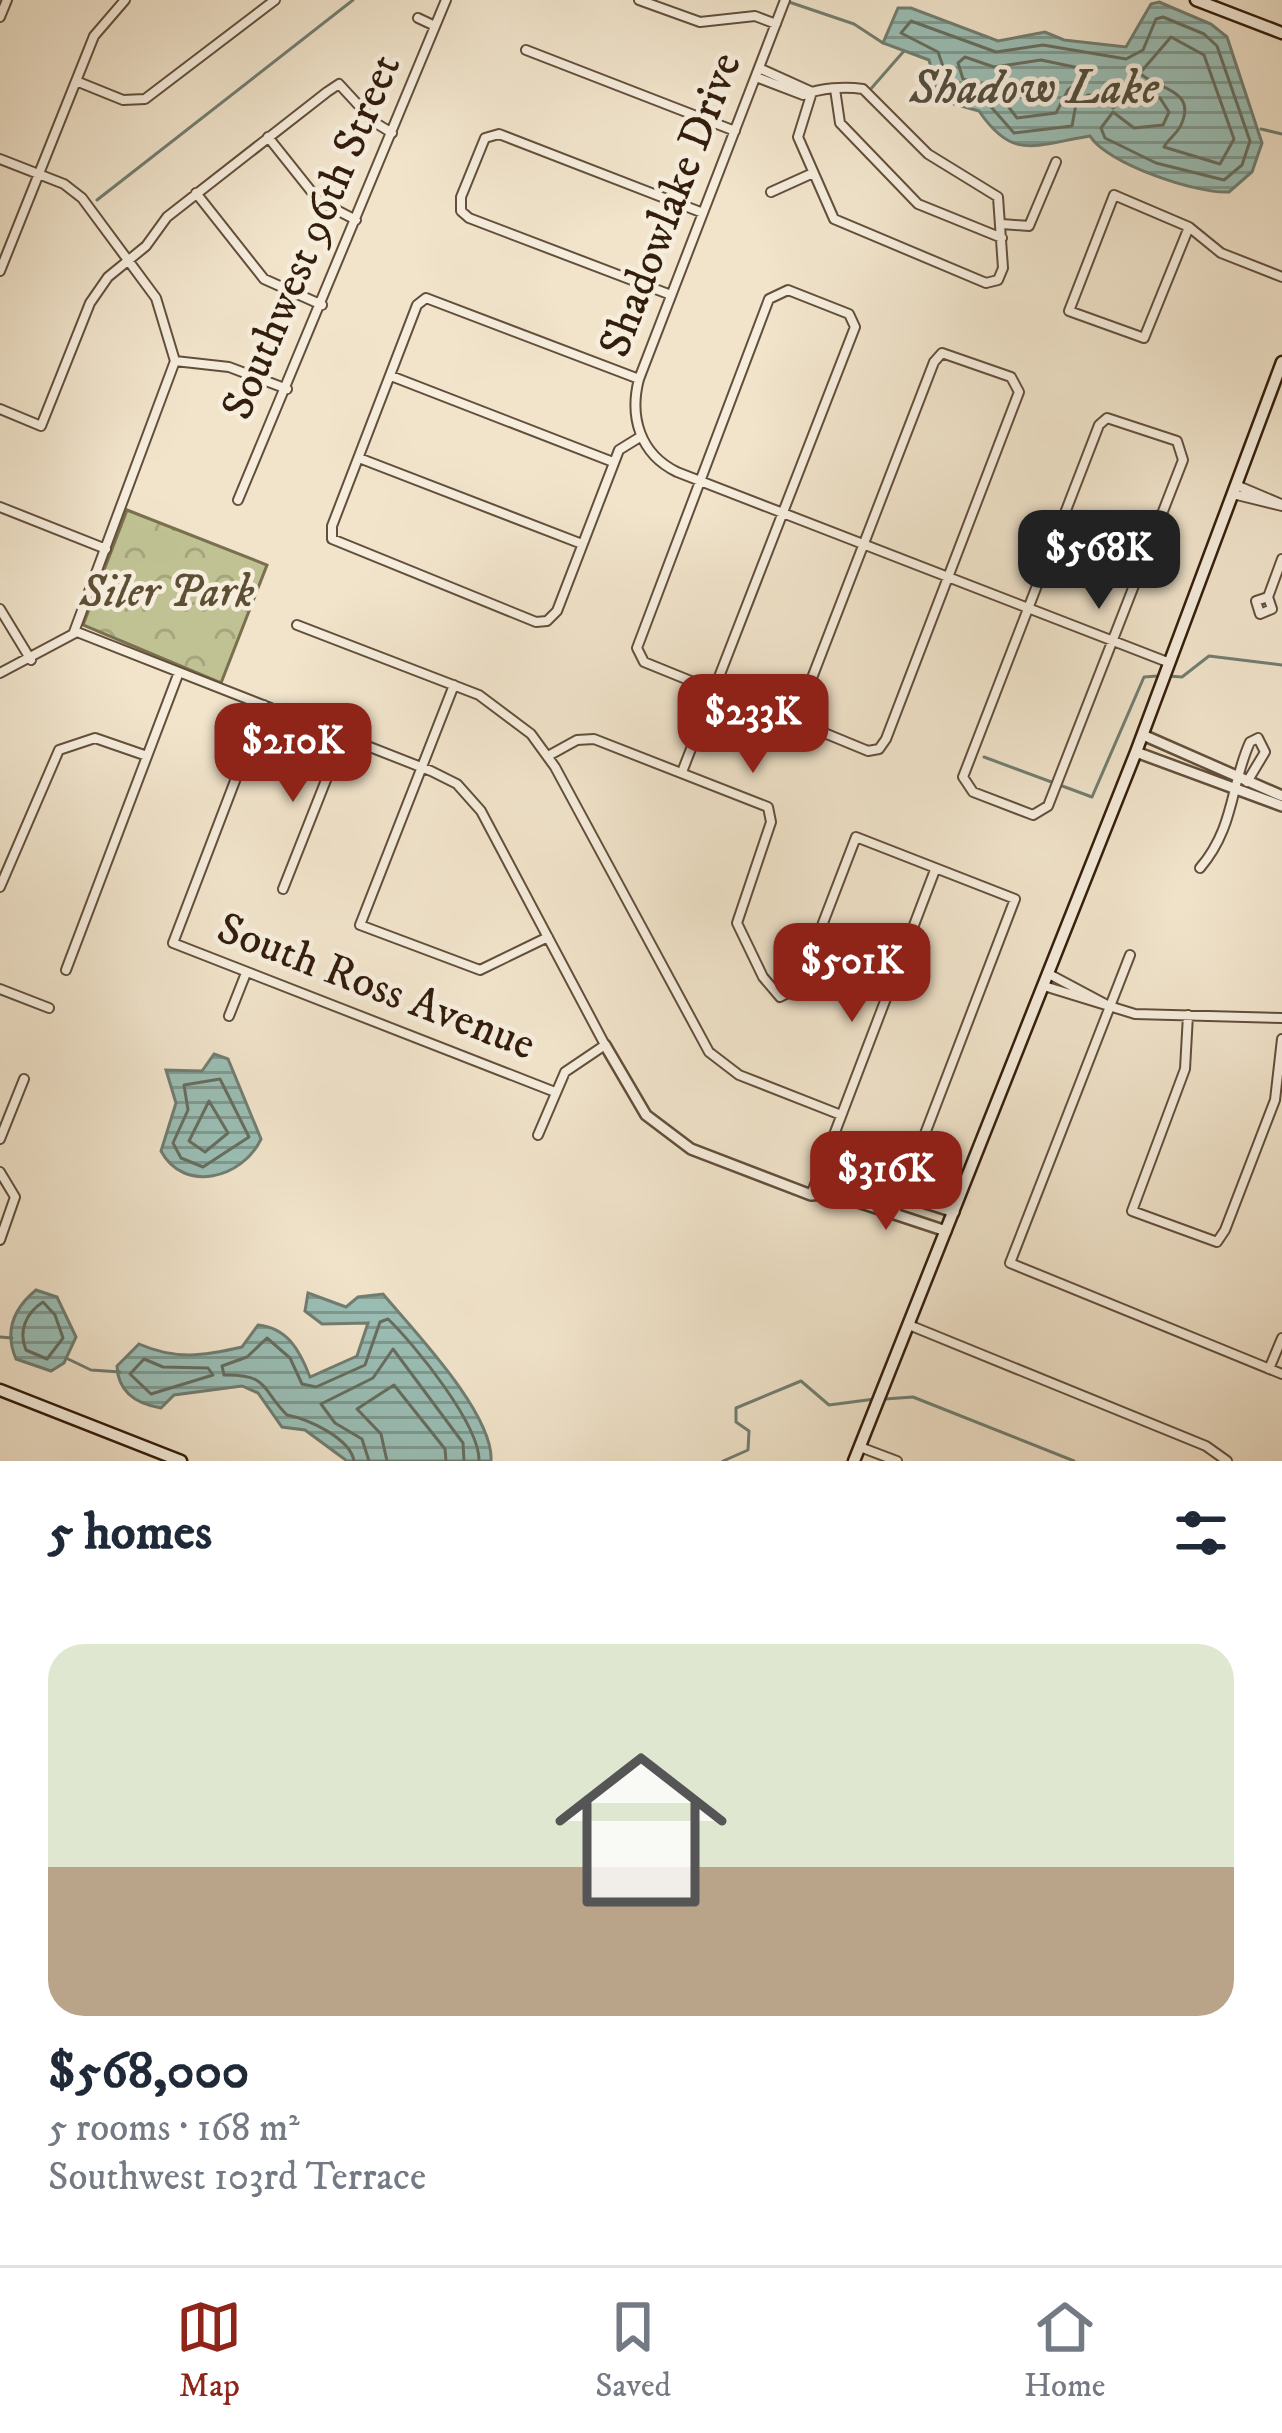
<!DOCTYPE html>
<html lang="en">
<head>
<meta charset="utf-8">
<style>
  :root { --surface:#fff; --page:#f6f6f7; --text:#1f2937; --muted:#747a83; --line:#e0e1e3; --accent:#8f2418 }
  body { margin:0; font-family:"IM FELL DW Pica",serif; background:var(--page); color:var(--text); height:100vh; display:flex; flex-direction:column; font-size:45px; white-space:nowrap }
  * { box-sizing:border-box; margin:0 }
  p { font-size:39px; color:var(--muted) }
  .icon { flex:none; width:66px; height:66px; fill:none; stroke:currentColor; stroke-width:2; stroke-linecap:round; stroke-linejoin:round }
  .map { position:relative; height:1461px; overflow:hidden }
  .details { display:flex; flex-direction:column; background:var(--surface); flex:1 }
  .details>* { flex:none }
  .price { position:absolute; translate:-50% -102px; padding:0 27px; border-radius:24px; background:var(--accent); color:#fff; font-size:39px; line-height:78px; filter:drop-shadow(0 3px 6px #0008) }
  .price::after { content:''; position:absolute; left:50%; top:72px; width:36px; height:27px; margin-left:-18px; background:inherit; clip-path:polygon(0 0,100% 0,50% 100%) }
  .price.active { background:#222; color:#fff }
  ul { padding:0; list-style:none }
  li { display:grid; align-content:center; gap:24px; height:636px; padding:0 48px }
  li span { display:grid; place-items:center; height:372px; border-radius:36px; color:#555 }
  li>.icon { margin-inline-start:auto }
  span .icon { width:216px; height:216px; fill:#fffc; stroke-width:1 }
  li b { font-size:51px }
  h2 { display:flex; justify-content:space-between; align-items:center; height:144px; padding:0 48px; font-size:51px }
  .dock { display:flex; justify-content:space-around; align-items:center; height:168px; border-top:3px solid var(--line); background:var(--surface); font-size:33px; color:var(--muted) }
  .dock a { display:grid; justify-items:center; gap:6px }
  .dock .active { color:var(--accent) }
  .map>svg:first-child { display:block }
</style>
</head>
<body>
<div class="map">
<svg width="1282" height="1461" viewBox="0 0 1282 1461">
  <defs>
    <pattern id="park-crowns" width="20" height="18" patternUnits="userSpaceOnUse" patternTransform="scale(3)"><rect width="20" height="18" fill="#c0c293"/><path d="M2 6a3 3 0 1 1 6 0M12 15a3 3 0 1 1 6 0" fill="none" stroke="#a5a67d"/></pattern>
    <pattern id="water-rules" width="6" height="5" patternUnits="userSpaceOnUse" patternTransform="scale(3)"><rect width="6" height="5" fill="#9bbfb6"/><path d="M0 2.5h6" fill="none" stroke="#7f9b92"/></pattern>
  </defs>
  <rect width="100%" height="100%" fill="#f1e4cb"/>
  <filter id="stains"><feTurbulence type="fractalNoise" baseFrequency=".00167" numOctaves="4"/><feColorMatrix values="0 0 0 0 .2 0 0 0 0 .09 0 0 0 0 .02 0 0 0 .5 -.17"/></filter>
  <radialGradient id="worn" r=".72"><stop offset=".6" stop-color="#630" stop-opacity="0"/><stop offset="1" stop-color="#630" stop-opacity=".3"/></radialGradient>
  <!-- park -->
  <path fill="url(#park-crowns)" stroke="#7a704f" stroke-width="3" d="M127 510 267 565 221 683 83 625Z"/>
  <!-- water -->
  <path fill="url(#water-rules)" stroke="#717e72" stroke-width="3" d="M1159 2 1211 24 1227 37 1262 143 1252 172 1229 192C1196 194 1106 163 1090 136 1034 145 1013 161 979 111L940 100 929 60 883 43 898 8H911L998 41 1045 32 1064 40 1126 47 1151 4Z
    M214 1054 228 1059 261 1139C243 1178 184 1194 161 1151L176 1103 166 1070 202 1071Z
    M36 1290 57 1297 76 1337 64 1363 51 1371 16 1359C4 1331 13 1309 36 1290Z
    M308 1293 346 1307 358 1297 383 1294C414 1331 494 1414 491 1461H347L305 1430 282 1427 258 1393 242 1386 174 1395 161 1408C137 1404 118 1393 117 1366L139 1344C175 1360 204 1356 242 1347L258 1325C288 1328 300 1351 310 1377L357 1356 368 1323 322 1324 305 1311Z"/>
  <g fill="none" stroke-linecap="round" stroke-linejoin="round">
    <!-- shore -->
    <path stroke="#676e60" stroke-width="3" d="M1163 17 1204 34 1217 46 1250 141 1242 165 1224 180 1156 163 1105 138 1101 128 1113 112 1134 128 1163 125 1169 112 1160 98 1130 94 1113 108 1100 96 1088 95 1076 104 1072 126 1014 133 985 100 952 92 938 52 901 33 911 21 996 52 1043 45 1126 59 1143 50 1156 19Z
      M1171 37 1204 55 1234 139 1220 164 1164 147C1168 139 1177 134 1181 125 1198 88 1154 89 1140 73Z
      M965 57 994 67 1041 60 1084 69 1088 75 1068 90 1056 113 1017 118 995 89 963 79 958 63Z
      M220 1079 249 1137 203 1167 181 1158 173 1143 188 1110 184 1085Z
      M209 1101 228 1133 205 1152 189 1141Z
      M43 1302 55 1315 63 1338 47 1359 26 1350C18 1331 26 1313 43 1302Z
      M144 1359 163 1367 208 1368 213 1375 151 1394 130 1374Z
      M354 1461C350 1438 308 1419 287 1415 261 1389 269 1374 224 1375L222 1366 247 1357 267 1338 290 1358 302 1384 316 1387 365 1365 380 1322 388 1319C415 1345 480 1425 479 1461
      M369 1461 362 1439 335 1423 321 1404 373 1378 393 1349 463 1443 464 1461
      M387 1461 381 1434 357 1409 394 1385 445 1449 446 1461"/>
    <!-- stream -->
    <path stroke="#717e72" stroke-width="3" d="M789 2 854 24 883 43
      M869 91 904 51
      M1261 129 1282 134
      M97 200 353 0
      M1168 676 1182 677 1209 656 1282 665
      M984 757 1092 797 1144 677 1158 676
      M0 1337 12 1338
      M66 1358 91 1370 120 1372
      M885 1399 913 1397 1074 1461
      M723 1461 748 1450 749 1431 736 1422V1408L801 1381 829 1405 875 1399"/>
    <!-- minor casing -->
    <g stroke="#624f3b" stroke-width="12">
      <path id="minor" d="M639 0 700 22 755 16 776 24
        M785 0 639 379C629 417 640 454 677 472L1170 663
        M0 17 7 0
        M418 18 435 26
        M526 50 735 131
        M759 68 812 92
        M756 77 803 95C821 88 844 86 863 89L928 154 998 197 1003 268 998 280 986 283 834 219 798 137 812 92
        M76 81 123 100 145 99 275 0
        M835 89 840 123 918 204 1002 238
        M268 137 319 201 356 220
        M0 159 64 184 82 198 156 298 175 361 229 367 287 389
        M771 192 813 173
        M196 193 264 279 322 305
        M1002 224 1029 226 1056 162
        M1189 227 1144 338 1069 311 1114 195 1189 227 1221 253 1282 277
        M0 271 94 36 125 0
        M671 295 469 218 461 211V197L485 138 499 134 703 213
        M942 353 1011 377 1019 392 886 739 879 749 868 751 805 725 800 709 934 362Z
        M391 376 613 462
        M639 379 426 298 417 305 332 526V539L536 622 547 621 557 611 619 450 640 437
        M0 409 41 426 90 303 108 277 146 246 167 217 327 92 339 84 374 122 392 133
        M1107 418 1177 441 1183 460 1048 806 1033 815 973 792 963 777 1099 425Z
        M359 458 582 544
        M1236 485 1281 504
        M1233 494 1282 506
        M238 500 446 0
        M0 507 106 549
        M1268 597 1256 601 1260 614 1272 609 1268 597 1282 559
        M0 609 31 660
        M297 625 479 695 531 734 555 767 709 1052 739 1075 841 1115
        M74 632 175 361
        M0 673 77 632 431 771 457 784 481 811 605 1045 565 1072 538 1135
        M454 685 360 925 480 970 548 937
        M264 705 173 943 555 1092
        M548 756 577 740 594 739 768 807 771 822 737 923 763 977 780 997 798 988 856 837 1015 899 895 1212
        M682 772 855 327 849 314 788 290 769 299 637 648 644 662 713 690
        M1200 868C1235 827 1230 786 1250 742L1258 738 1265 752 1247 782
        M0 887 59 750 95 738 147 756
        M283 889 343 737
        M1130 955 1010 1263 1282 1374
        M66 970 179 672
        M1049 974 1109 1006
        M1044 986 1135 1014 1282 1018
        M0 989 49 1008
        M1188 1015 1185 1069 1132 1211 1217 1242 1225 1230 1275 1100 1282 1039
        M229 1016 246 973
        M0 1139 24 1079
        M0 1172 15 1197 0 1240
        M811 1195 935 870
        M909 1325 1206 1446 1227 1461
        M1269 1369 1282 1338
        M860 1447 897 1461"/>
    </g>
    <!-- tertiary casing -->
    <g stroke="#624f3b" stroke-width="14">
      <path id="tertiary" d="M1143 735 1282 796
        M1136 752 1282 806
        M605 1045 646 1115 691 1149 811 1195 886 1190 954 1212
        M840 1196 946 1231"/>
    </g>
    <!-- secondary casing -->
    <g stroke="#331d0b" stroke-width="15">
      <path id="secondary" d="M1196 0 1282 33
        M0 1390 181 1461
        M854 1461 1136 752 1282 362"/>
    </g>
    <!-- minor -->
    <use href="#minor" stroke="#f6eddd" stroke-width="8"/>
    <!-- tertiary -->
    <use href="#tertiary" stroke="#f6eddd" stroke-width="9"/>
    <!-- secondary -->
    <use href="#secondary" stroke="#f6eddd" stroke-width="10"/>
  </g>
  <g text-anchor="middle" dominant-baseline="central" stroke-width="9" stroke-linejoin="round" paint-order="stroke">
    <!-- street labels -->
    <g font-size="45" fill="#331d0b" stroke="#f6eddd">
      <text transform="translate(671 205) rotate(-69)">Shadowlake Drive</text>
      <text transform="translate(312 237) rotate(-67)">Southwest 96th Street</text>
      <text transform="translate(376 987) rotate(21)">South Ross Avenue</text>
    </g>
    <!-- park labels -->
    <g font-size="45" font-style="italic" fill="#5d4f34" stroke="#f6eddd">
      <text x="167" y="593">Siler Park</text>
    </g>
    <!-- water labels -->
    <g font-size="48" font-style="italic" fill="#524e3e" stroke="#f6eddd">
      <text x="1034" y="89">Shadow Lake</text>
    </g>
  </g>
  <rect width="100%" height="100%" filter="url(#stains)"/>
  <rect width="100%" height="100%" fill="url(#worn)"/>
</svg>
<b class="price active" style="left:1099px;top:612px">$568K</b>
<b class="price" style="left:753px;top:776px">$233K</b>
<b class="price" style="left:293px;top:805px">$210K</b>
<b class="price" style="left:852px;top:1025px">$501K</b>
<b class="price" style="left:886px;top:1233px">$316K</b>
</div>
<section class="details">
<h2>5 homes<svg class="icon" aria-label="filters" viewBox="0 0 24 24"><path d="M4 7h16M4 17h16"/><circle cx="9" cy="7" r="2"/><circle cx="15" cy="17" r="2"/></svg></h2>
<ul>
<li><span style="background:linear-gradient(#dfe7d0 60%,#b9a48a 0)"><svg class="icon" aria-label="home" viewBox="0 0 24 24"><path d="M3 11l9-7 9 7M6 9v11h12V9"/></svg></span><div><b>$568,000</b><p>5 rooms · 168 m²</p><p>Southwest 103rd Terrace</p></div></li>
</ul>
</section>
<nav class="dock">
<a class="active"><svg class="icon" aria-label="map" viewBox="0 0 24 24"><path d="M3 6l6-2 6 2 6-2v14l-6 2-6-2-6 2zM9 4v14M15 6v14"/></svg>Map</a>
<a><svg class="icon" aria-label="saved" viewBox="0 0 24 24"><path d="M7 4h10v16l-5-4-5 4z"/></svg>Saved</a>
<a><svg class="icon" aria-label="home" viewBox="0 0 24 24"><path d="M3 11l9-7 9 7M6 9v11h12V9"/></svg>Home</a>
</nav>
</body>
</html>
